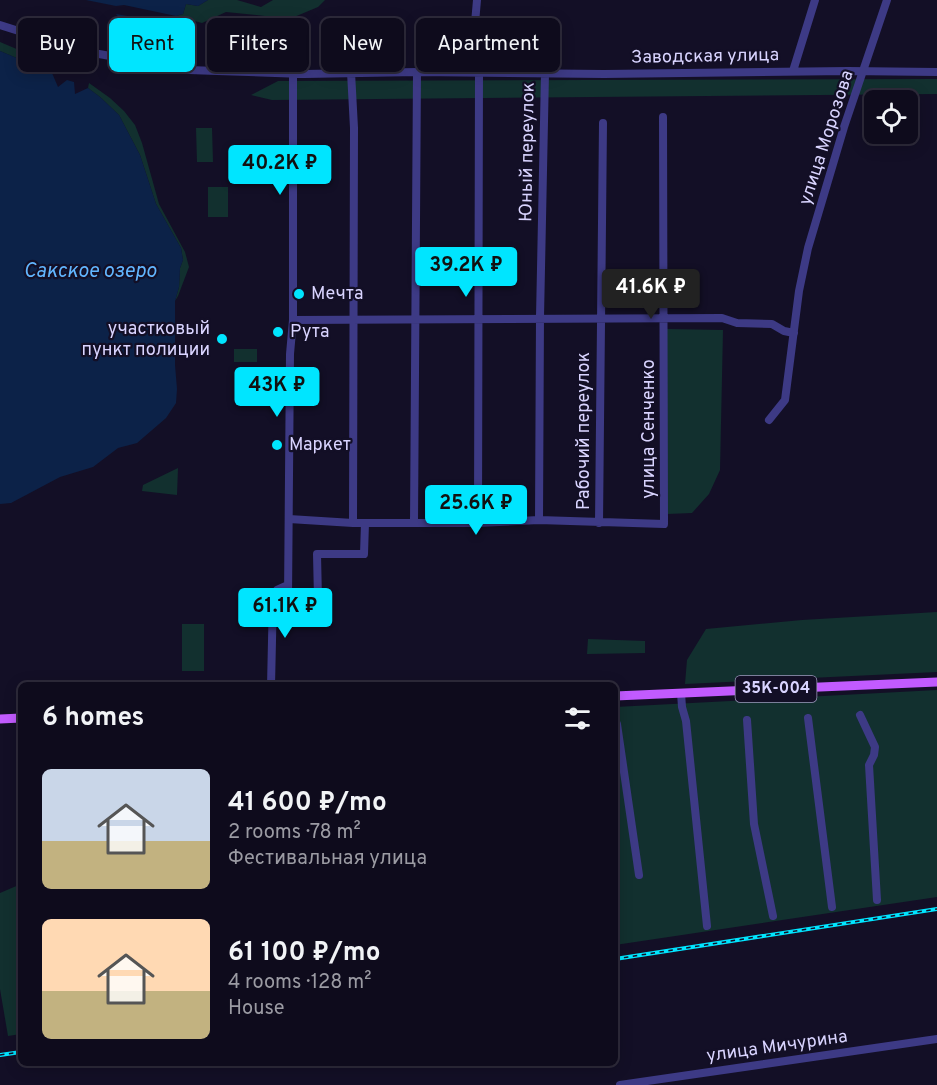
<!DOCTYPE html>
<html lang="en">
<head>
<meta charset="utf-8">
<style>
  :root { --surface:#0e0b1c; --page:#1c1929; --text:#f1f3f6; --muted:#9b9ba3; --line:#2e2b3b; --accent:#00e5ff }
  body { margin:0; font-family:Overpass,sans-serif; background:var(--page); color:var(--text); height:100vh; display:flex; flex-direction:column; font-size:22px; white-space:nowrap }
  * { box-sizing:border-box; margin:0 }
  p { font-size:20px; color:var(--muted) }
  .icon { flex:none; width:33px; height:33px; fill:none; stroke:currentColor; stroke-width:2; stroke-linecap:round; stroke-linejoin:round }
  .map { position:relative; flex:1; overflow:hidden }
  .drawer { position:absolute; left:18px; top:682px; width:600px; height:384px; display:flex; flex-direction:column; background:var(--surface); border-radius:9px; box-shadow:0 3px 15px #0003,0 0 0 2px var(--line) }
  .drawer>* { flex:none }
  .top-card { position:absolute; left:18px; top:18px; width:600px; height:54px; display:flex; gap:12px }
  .buttons { position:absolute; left:864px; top:90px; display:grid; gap:12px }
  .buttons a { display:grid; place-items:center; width:54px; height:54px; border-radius:9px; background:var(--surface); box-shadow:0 3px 15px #0003,0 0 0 2px var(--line); font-size:30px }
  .price { position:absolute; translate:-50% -51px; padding:0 14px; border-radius:6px; background:var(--accent); color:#111; font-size:20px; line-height:39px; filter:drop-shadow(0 2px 3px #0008) }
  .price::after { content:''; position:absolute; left:50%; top:36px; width:18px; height:14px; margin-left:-9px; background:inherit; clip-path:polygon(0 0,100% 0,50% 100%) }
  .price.active { background:#222; color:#fff }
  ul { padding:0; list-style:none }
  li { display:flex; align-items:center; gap:18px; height:150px; padding:0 24px }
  li span { display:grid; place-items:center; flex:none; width:168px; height:120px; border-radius:9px; color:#555 }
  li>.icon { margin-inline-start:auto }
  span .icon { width:72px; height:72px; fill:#fffc; stroke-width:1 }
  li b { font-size:26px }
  h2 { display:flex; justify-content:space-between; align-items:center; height:72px; padding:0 24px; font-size:26px }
  .tag { padding:0 21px; border-radius:9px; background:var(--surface); box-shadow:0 3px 15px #0003,0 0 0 2px var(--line); font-size:21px; line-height:54px }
  .tag.active { background:var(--accent); color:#111 }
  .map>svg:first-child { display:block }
</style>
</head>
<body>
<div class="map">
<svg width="937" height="1085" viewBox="0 0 937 1085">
  <rect width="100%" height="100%" fill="#130f26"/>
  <!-- green -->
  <path fill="#12302f" d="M208 0H237L261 7 273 0H325L318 7 287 20 265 16 226 12 202 23 176 16 183 14 186 4 198 6Z
    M0 42 19 50 30 57 47 62 50 65 52 73 0 51Z
    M937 79V94L272 100 251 95 278 81Z
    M89 83 110 98 124 111 135 125 142 143 159 204 185 252 189 267 178 296 175 301 179 287 180 268 183 260 181 248 156 204 140 155 119 115 100 97 88 88Z
    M196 128H212L213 162H197Z
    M208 187H228V217H208Z
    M667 329 723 330 720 470 709 494 692 513 667 514Z
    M234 349H257V362H234Z
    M239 367H253L250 378H236Z
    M178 468 177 495 142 491 143 485Z
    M937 612V672L685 684 687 660 706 629 802 620Z
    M182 624H204V671H182Z
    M588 639 645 641V653L587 654Z
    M937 690V897L615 945V707Z
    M21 884V1034L8 1036 0 989V893Z"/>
  <!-- water -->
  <path fill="#0c2248" d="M86 0H208L198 6 186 4 183 14 176 16 124 5 116 6Z
    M116 14 139 18 145 22 135 25H125Z
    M0 51 52 73 58 87 67 80 74 82 75 94 88 88 100 97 119 115 140 155 156 204 181 248 183 260 180 268 179 287 175 301V365L177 389 176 403 166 418 137 443 118 448 93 467 60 477 11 503 0 504Z"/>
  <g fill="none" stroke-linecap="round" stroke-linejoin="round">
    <!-- minor -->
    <path stroke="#3d3a85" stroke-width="8" d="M477 0 475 23 479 73 478 523
      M0 25 41 38 99 54 189 70 217 71 304 74 417 72 604 74 848 71 937 72
      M793 71 815 0
      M351 72 354 128 353 523
      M293 73V320L290 354 288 599H318L317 554H364L365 523
      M293 320 722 318 737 323 772 324 784 331 794 333
      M769 420 785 400 799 291 808 248 844 127 887 0
      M289 519 353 523H478L539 520 664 524 663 117
      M539 520 540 317 545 73
      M414 523 417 72
      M599 523 603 123
      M271 686 273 595 277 590 288 585
      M681 693 682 707 686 721 707 926
      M860 715 875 747 874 755 869 765 877 900
      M808 718 832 907
      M747 720 754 824 773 916
      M617 724 639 875
      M620 1085 937 1039"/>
    <!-- major -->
    <path stroke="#c25bff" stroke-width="9" d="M615 696 937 682
      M0 719 21 718"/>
    <!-- rail casing -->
    <g stroke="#00e5ff" stroke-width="4">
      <path id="rail" d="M615 959 937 909
        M0 1055 21 1052"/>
    </g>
    <!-- rail -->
    <use href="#rail" stroke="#130f26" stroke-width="1.5" stroke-dasharray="4.5" stroke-linecap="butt"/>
  </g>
  <!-- markers -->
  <g fill="#00e5ff" stroke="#130f26" stroke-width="2">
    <circle cx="299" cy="294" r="6"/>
    <circle cx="278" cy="332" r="6"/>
    <circle cx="222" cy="339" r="6"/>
    <circle cx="277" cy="445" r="6"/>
  </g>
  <g text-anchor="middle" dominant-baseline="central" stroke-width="4.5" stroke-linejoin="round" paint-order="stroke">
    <!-- shield labels -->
    <rect fill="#130f26" stroke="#9e99be" stroke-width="1.5" x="735.5" y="676" width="81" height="26" rx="4.5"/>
    <g font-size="16" font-weight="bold" fill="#d9d4ff">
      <text x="776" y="689">35К-004</text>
    </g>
    <!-- street labels -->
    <g font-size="18" fill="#d9d4ff" stroke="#130f26">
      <text transform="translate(705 57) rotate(-1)">Заводская улица</text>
      <text transform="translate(827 138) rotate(-72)">улица Морозова</text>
      <text transform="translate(528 152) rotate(-89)">Юный переулок</text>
      <text transform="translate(649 429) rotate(-90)">улица Сенченко</text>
      <text transform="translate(584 431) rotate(-90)">Рабочий переулок</text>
      <text transform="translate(777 1047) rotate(-8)">улица Мичурина</text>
    </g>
    <!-- poi labels -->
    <g font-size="18" fill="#d9d4ff" stroke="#130f26" text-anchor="start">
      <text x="311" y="294">Мечта</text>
      <text x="210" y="329" text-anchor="end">участковый<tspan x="210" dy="21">пункт полиции</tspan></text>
      <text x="290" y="332">Рута</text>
      <text x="289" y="445">Маркет</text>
    </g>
    <!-- water labels -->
    <g font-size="20" font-style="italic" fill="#62b6ff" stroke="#130f26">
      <text x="90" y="272">Сакское озеро</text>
    </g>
  </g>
</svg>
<div class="buttons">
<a><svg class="icon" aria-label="locate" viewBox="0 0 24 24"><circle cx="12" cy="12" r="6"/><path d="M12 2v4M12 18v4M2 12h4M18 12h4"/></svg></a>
</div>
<b class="price" style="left:280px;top:196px">40.2K ₽</b>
<b class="price" style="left:466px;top:298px">39.2K ₽</b>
<b class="price active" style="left:651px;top:320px">41.6K ₽</b>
<b class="price" style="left:277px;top:418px">43K ₽</b>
<b class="price" style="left:476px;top:536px">25.6K ₽</b>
<b class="price" style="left:285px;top:639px">61.1K ₽</b>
<div class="top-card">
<a class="tag">Buy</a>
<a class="tag active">Rent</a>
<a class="tag">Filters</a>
<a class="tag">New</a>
<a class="tag">Apartment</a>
</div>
<section class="drawer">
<h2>6 homes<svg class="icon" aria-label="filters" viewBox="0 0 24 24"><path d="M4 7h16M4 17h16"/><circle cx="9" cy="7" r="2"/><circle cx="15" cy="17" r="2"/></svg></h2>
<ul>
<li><span style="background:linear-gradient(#c9d6e8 60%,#c2b280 0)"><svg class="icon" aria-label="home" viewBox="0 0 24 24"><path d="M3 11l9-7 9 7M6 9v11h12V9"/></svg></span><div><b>41 600 ₽/mo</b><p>2 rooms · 78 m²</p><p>Фестивальная улица</p></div></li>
<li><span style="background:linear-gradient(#ffd9b3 60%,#c2b280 0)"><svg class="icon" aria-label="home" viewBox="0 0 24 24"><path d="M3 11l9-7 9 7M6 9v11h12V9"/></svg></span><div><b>61 100 ₽/mo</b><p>4 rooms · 128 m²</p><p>House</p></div></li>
</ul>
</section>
</div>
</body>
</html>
